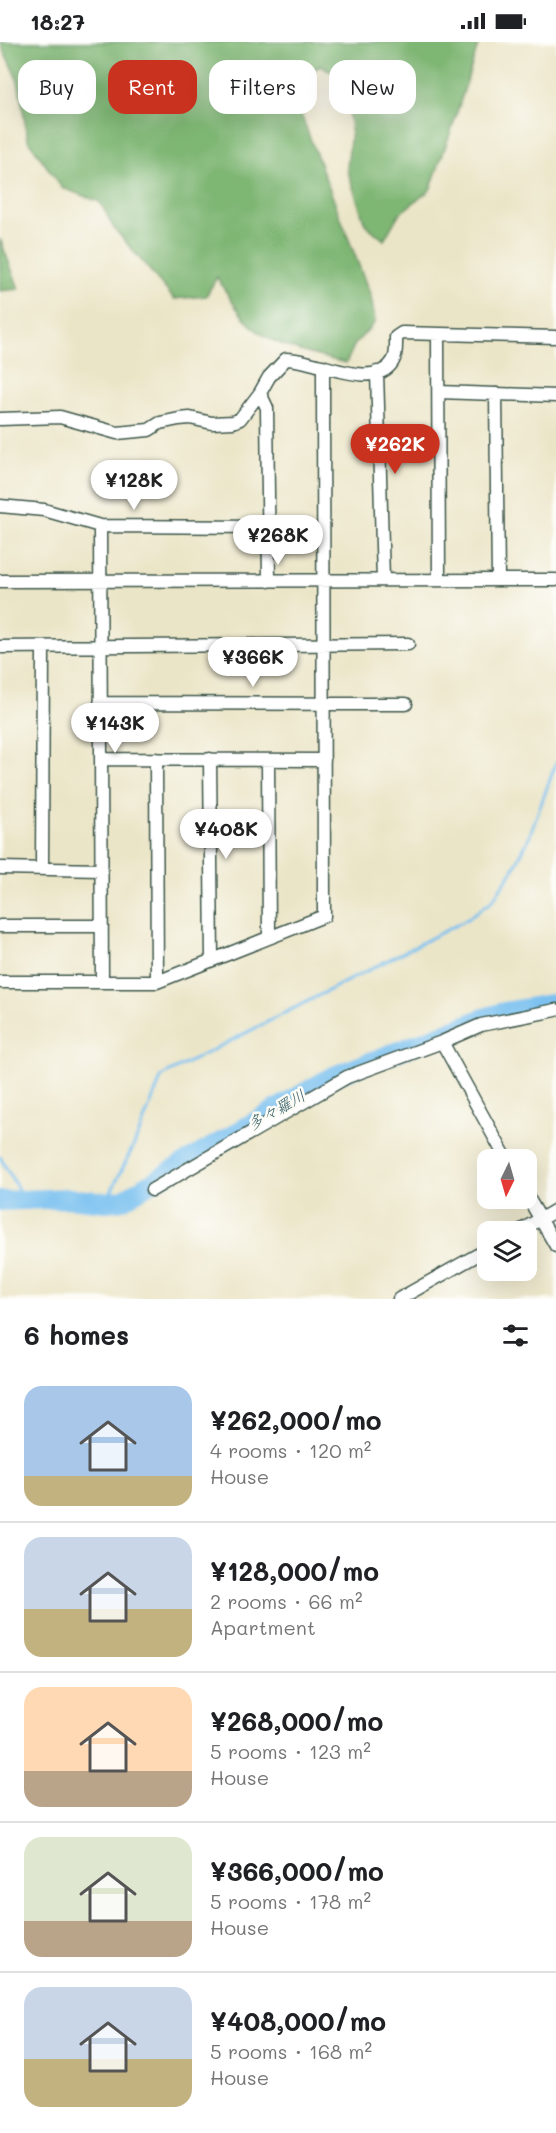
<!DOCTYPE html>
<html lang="en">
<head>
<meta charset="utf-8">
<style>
  :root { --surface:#fff; --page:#f6f6f6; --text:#202124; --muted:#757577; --line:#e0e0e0; --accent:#c8321e }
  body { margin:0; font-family:Mali,"Klee One",sans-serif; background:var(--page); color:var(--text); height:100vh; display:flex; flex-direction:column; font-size:22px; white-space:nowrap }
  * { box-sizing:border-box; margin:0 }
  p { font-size:20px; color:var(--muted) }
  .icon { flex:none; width:33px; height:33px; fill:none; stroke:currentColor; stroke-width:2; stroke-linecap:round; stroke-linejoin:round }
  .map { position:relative; height:1257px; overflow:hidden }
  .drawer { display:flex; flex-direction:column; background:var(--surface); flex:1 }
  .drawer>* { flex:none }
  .guide { position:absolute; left:18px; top:18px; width:520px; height:54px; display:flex; gap:12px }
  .needle { width:39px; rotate:185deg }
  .controls { position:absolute; left:477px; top:1107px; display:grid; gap:12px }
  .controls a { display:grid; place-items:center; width:60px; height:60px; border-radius:12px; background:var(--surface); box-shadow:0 6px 24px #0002; font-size:30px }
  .price { position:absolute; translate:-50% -51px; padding:0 14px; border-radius:21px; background:#fff; color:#222; font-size:20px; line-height:39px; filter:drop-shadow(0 2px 3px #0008) }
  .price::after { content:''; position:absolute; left:50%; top:36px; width:18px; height:14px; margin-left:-9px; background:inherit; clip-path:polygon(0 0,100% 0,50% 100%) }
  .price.active { background:var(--accent); color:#fff }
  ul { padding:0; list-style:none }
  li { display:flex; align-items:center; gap:18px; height:150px; padding:0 24px }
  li+li { border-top:2px solid var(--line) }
  li span { display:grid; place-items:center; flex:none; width:168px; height:120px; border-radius:18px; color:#555 }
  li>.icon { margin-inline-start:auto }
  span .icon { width:72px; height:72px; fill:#fffc; stroke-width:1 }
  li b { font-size:26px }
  h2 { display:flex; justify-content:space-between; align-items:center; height:72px; padding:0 24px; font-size:26px }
  .pill { padding:0 21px; border-radius:18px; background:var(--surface); box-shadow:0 6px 24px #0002; font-size:21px; line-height:54px }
  .pill.active { background:var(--accent); color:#fff }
  .status { display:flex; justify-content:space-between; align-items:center; height:42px; padding:0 30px; background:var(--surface); direction:ltr }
  .status svg { height:16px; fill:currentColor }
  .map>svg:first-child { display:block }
</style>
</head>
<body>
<div class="status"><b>18:27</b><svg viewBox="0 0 49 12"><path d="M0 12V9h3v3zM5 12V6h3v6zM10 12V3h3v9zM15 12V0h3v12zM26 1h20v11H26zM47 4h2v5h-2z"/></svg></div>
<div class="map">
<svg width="556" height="1257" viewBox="0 0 556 1257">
  <rect width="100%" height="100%" fill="#fdfcf7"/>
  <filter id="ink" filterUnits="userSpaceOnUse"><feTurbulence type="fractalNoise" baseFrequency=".0167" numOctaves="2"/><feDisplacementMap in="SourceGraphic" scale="12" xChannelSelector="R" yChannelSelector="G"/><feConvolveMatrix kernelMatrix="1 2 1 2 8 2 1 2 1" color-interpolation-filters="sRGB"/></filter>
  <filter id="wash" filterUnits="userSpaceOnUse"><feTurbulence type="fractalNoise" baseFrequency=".008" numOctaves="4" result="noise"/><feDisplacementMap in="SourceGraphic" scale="24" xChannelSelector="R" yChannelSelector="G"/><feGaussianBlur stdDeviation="1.35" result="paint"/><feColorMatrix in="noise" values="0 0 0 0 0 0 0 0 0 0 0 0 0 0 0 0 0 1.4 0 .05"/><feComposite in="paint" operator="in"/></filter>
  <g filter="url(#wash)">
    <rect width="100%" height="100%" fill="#ebe5c7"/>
    <!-- forest -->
    <path fill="#7eb673" stroke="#4e7a54" stroke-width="1.5" d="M0 0H479L453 83 430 148 399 172 384 198 365 182 347 127 351 87 344 40 321 23 300 38 295 57 371 255 375 280 355 302 346 321C318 314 277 306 255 287 239 273 228 253 217 235L206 254 174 257 114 186 100 160 62 146 28 98 18 39Z
      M0 197 19 247 0 249Z"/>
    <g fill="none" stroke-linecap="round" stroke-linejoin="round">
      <!-- stream -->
      <path stroke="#78c0f0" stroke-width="3" d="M0 1115 24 1158
        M106 1160 134 1103 162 1034 466 878 492 859 513 828 528 798 556 721"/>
      <!-- river -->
      <path stroke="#78c0f0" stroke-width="20" d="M0 1159 68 1156 106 1160 122 1158 331 1035 484 976 504 970 556 961"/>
    </g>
  </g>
  <g filter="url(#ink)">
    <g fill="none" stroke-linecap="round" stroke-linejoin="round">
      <!-- minor casing -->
      <g stroke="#3e564a" stroke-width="15">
        <path id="minor" d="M438 292 439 538
          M377 330 383 538
          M439 350 556 354
          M260 351 267 366 269 539
          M496 352 498 538
          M0 377 60 375 117 391 149 388 160 381 179 377 190 376 212 381 233 380 240 377 260 351 269 335 286 317C313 316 375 351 393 319 397 313 396 302 396 295L402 291 556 295
          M0 464 44 468 100 484 268 485
          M100 484 102 940
          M0 539 556 538
          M0 605 408 602
          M100 661 406 662
          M101 717 324 718
          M156 717 157 940
          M210 717 212 918
          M268 718 269 895
          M0 826 101 828
          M42 827 43 605
          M0 884H102
          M0 940H157L324 874 323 324
          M442 1000 481 983 556 968
          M152 1148 347 1035 442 1000 507 1118
          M526 1152 556 1204
          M518 1190 556 1168
          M399 1257 488 1207"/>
      </g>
      <!-- minor -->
      <use href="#minor" stroke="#fff" stroke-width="12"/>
    </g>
  </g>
  <g text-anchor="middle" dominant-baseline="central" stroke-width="5" stroke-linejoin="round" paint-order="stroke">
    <!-- water labels -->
    <g font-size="16" font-style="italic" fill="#355e63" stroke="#fdfcf7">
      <text transform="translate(276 1067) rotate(-30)">多々羅川</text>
    </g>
  </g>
</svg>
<div class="controls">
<a><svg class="needle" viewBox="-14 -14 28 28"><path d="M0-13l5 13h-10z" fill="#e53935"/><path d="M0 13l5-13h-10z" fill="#757577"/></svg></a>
<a><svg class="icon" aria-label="layers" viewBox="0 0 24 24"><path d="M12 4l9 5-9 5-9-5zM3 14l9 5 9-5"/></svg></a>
</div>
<b class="price active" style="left:395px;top:433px">¥262K</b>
<b class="price" style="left:134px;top:469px">¥128K</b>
<b class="price" style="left:278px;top:524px">¥268K</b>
<b class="price" style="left:253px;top:646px">¥366K</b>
<b class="price" style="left:115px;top:712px">¥143K</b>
<b class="price" style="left:226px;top:818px">¥408K</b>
<div class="guide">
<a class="pill">Buy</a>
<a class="pill active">Rent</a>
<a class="pill">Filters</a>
<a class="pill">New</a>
</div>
</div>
<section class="drawer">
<h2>6 homes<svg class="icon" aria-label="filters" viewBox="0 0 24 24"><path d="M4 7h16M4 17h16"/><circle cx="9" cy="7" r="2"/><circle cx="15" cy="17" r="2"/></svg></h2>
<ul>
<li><span style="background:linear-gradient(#a9c7e8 75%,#c2b280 0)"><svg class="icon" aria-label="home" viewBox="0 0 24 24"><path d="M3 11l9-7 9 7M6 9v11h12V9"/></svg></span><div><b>¥262,000/mo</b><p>4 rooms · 120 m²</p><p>House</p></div></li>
<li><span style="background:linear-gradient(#c9d6e8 60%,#c2b280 0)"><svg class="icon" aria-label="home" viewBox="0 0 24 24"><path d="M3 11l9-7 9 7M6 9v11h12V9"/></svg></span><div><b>¥128,000/mo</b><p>2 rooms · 66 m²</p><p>Apartment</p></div></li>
<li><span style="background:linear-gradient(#ffd9b3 70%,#b9a48a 0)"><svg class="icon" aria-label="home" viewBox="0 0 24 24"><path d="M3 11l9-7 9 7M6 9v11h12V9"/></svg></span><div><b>¥268,000/mo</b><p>5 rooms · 123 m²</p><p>House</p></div></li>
<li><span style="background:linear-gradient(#dfe7d0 70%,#b9a48a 0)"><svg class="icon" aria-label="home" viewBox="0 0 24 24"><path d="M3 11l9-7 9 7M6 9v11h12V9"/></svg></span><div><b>¥366,000/mo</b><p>5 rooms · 178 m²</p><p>House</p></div></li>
<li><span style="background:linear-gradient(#c9d6e8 60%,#c2b280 0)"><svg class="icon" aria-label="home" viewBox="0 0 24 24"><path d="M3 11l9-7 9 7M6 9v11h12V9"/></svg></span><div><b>¥408,000/mo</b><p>5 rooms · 168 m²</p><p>House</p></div></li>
</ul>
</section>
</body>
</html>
